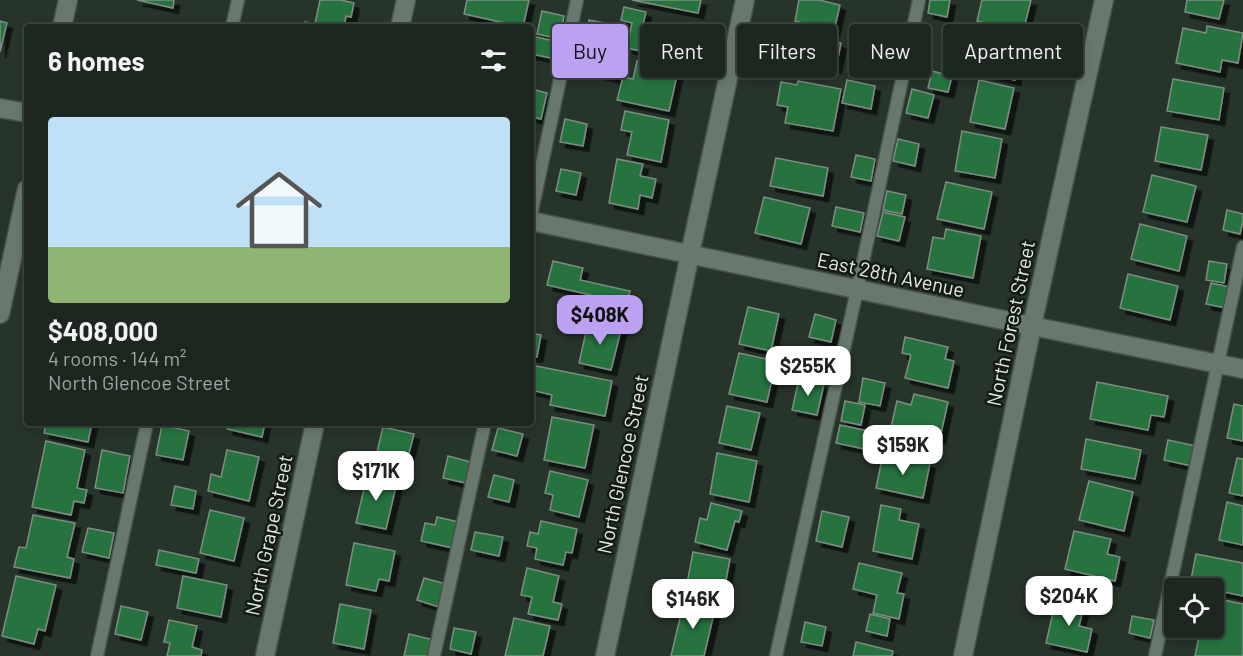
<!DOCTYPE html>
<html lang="en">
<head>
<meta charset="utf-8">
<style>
  :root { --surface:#1d2720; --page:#252f29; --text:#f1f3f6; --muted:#a0a5a5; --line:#3b443e; --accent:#bca0f2 }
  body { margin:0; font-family:Barlow,sans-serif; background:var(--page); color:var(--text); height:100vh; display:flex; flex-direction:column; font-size:22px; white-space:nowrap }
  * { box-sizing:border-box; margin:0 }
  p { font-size:20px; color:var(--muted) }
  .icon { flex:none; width:33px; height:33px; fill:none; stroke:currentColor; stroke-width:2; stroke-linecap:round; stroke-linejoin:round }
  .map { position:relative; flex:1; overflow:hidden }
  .details { position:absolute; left:24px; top:24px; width:510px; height:402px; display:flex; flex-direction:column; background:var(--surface); border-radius:6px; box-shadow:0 3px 9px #0003,0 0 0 2px var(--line) }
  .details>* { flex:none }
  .guide { position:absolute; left:552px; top:24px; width:570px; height:54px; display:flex; gap:12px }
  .controls { position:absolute; left:1164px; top:578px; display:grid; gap:12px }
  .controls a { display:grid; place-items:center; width:60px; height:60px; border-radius:6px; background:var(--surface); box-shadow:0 3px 9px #0003,0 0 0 2px var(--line); font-size:30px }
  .price { position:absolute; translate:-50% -51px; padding:0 14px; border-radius:12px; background:#fff; color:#222; font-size:20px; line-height:39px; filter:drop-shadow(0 2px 3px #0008) }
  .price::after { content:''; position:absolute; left:50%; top:36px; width:18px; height:14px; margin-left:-9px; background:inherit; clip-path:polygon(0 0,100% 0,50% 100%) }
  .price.on { background:var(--accent); color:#111 }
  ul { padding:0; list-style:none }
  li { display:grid; align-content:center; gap:12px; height:318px; padding:0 24px }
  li+li { border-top:2px solid var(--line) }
  li span { display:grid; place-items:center; height:186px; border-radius:6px; color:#555 }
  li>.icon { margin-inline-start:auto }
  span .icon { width:108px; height:108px; fill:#fffc; stroke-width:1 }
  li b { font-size:26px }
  h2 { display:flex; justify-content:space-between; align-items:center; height:72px; padding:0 24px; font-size:26px }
  .pill { padding:0 21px; border-radius:6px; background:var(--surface); box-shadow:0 3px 9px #0003,0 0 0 2px var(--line); font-size:21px; line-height:54px }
  .pill.on { background:var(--accent); color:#111 }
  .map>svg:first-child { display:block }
</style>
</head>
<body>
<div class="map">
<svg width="1243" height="656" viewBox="0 0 1243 656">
  <defs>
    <filter id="shadow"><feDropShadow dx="5.5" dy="5.5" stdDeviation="0" flood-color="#0009"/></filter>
  </defs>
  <rect width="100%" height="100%" fill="#27342a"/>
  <!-- building -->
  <path fill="#277341" stroke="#7e8d81" stroke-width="1.5" filter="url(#shadow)" d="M137 0H174L173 8Z
    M320 0H341L354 3 351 17 346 16 344 27H304L305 22 315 24Z
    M467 0H529L523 27 464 14Z
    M632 0H701L698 13Z
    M799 0H819L840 5 834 31 795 21Z
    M930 0H950L947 17 928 13Z
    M982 0H1031L1023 32 977 21Z
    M1187 0H1224L1219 19 1185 12Z
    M624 7 646 12 643 24 692 35 686 62 627 48 632 23 621 20Z
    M542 11 564 16 560 39 537 34Z
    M589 20 615 25 611 50 584 44Z
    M0 21 7 23 0 52Z
    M1207 26 1243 33 1238 63 1222 60 1220 72 1176 63 1183 28 1206 33Z
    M793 34 841 43 836 68 788 59Z
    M531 36 555 41 551 58 531 54Z
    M971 38 1022 50 1015 80 964 68Z
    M598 48 621 53 616 78 592 72Z
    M637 61 678 71 669 111 617 100 623 77 633 79Z
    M932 71 952 76 948 92 928 88Z
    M1173 79 1224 88 1219 120 1167 111Z
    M847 80 875 86 871 109 842 103Z
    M979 80 1014 88 1005 129 970 122Z
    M798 81 841 89 833 131 785 123 788 107 777 105 781 82 797 85Z
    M531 89 547 93 541 119 531 117Z
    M912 89 934 95 928 118 906 113Z
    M625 111 669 120 661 162 627 155 632 132 621 130Z
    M565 119 587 124 583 146 560 142Z
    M1161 127 1208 135 1201 170 1155 161Z
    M962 131 1002 139 995 178 955 171Z
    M898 139 919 144 915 166 893 161Z
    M856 155 875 159 871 181 851 177Z
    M776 158 828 168 823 196 770 186Z
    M617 159 643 164 640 176 656 179 652 198 640 195 638 209 609 203Z
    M561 169 581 173 576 195 556 191Z
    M1152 175 1196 186 1187 222 1143 212Z
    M946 182 992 192 984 229 937 219Z
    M887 191 906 195 902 214 883 210Z
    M764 197 810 208 801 244 755 233Z
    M836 207 864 213 860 232 832 226Z
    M1227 210 1243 214V221L1240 234 1223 230Z
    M883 212 905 217 899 241 877 236Z
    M1140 224 1187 236 1179 271 1131 259Z
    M946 229 981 236 973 278 927 269 933 237 944 239Z
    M553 261 583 268 580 280 630 291 623 321 591 313 595 296 547 285Z
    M1209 261 1227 264 1224 283 1206 280Z
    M1128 274 1178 286 1170 320 1120 308Z
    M1211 283 1230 287 1226 308 1206 304Z
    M748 307 779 314 771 351 739 344Z
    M815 314 836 320 831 342 809 337Z
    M588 323 621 330 611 370 579 363Z
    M531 333 541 335 537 357 531 356Z
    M905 337 948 347 945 359 954 361 948 388 905 378 911 355 902 353Z
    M739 353 776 361 767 402 729 394Z
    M531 365 612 381 605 416 550 405 552 395 531 390Z
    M863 378 885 383 880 406 859 402Z
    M799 379 824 384 817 415 792 410Z
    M1097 382 1168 396 1164 417 1151 415 1148 430 1090 419Z
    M914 394 948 402 940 438 891 427 897 401 911 405Z
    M845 401 865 405 861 425 841 421Z
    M1234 404 1243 406V441L1227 438Z
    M727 406 760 413 751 450 719 443Z
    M552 417 594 425 585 468 544 460Z
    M46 423H92L88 442 44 433Z
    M228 423H265L262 437 227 429Z
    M162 425 189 431 183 460 156 455Z
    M840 425 878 433 874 451 836 443Z
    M383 427 414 434 404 472 374 465Z
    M498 428 523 434 517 456 492 450Z
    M1086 439 1141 450 1135 479 1081 469Z
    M1168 440 1196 446 1192 466 1164 460Z
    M46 441 85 450 77 488 87 490 84 503 74 501 71 515 32 507Z
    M102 450 130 456 123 493 95 488Z
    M227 450 259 457 249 501 208 491 211 474 221 477Z
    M717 453 757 461 749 502 710 494Z
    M883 454 930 463 923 498 876 488Z
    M448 456 471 462 466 483 443 478Z
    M1237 458 1243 459V496L1229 493Z
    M550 471 588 480 579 517 550 510 553 495 545 493Z
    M494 475 514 480 509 502 488 497Z
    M367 476 397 482 386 529 356 523Z
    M1089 481 1133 492 1124 531 1079 520Z
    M175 486 196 491 193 509 171 505Z
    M1227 502 1243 506V545L1219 540Z
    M711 503 742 511 739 522 735 521 727 550 695 542 700 518 707 520Z
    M881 505 901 509 899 520 919 524 912 559 873 551Z
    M210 510 244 518 234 561 200 553Z
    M822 511 849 517 842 547 816 541Z
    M33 515 75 523 67 557 74 559 70 578 14 567 19 547 26 548Z
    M437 517 459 522 453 548 421 541 425 523 435 525Z
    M541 521 577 529 572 553 566 552 563 565 535 559 537 548 527 546 530 532 538 534Z
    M88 528 114 533 109 558 82 552Z
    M1074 531 1111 539 1107 554 1120 557 1115 581 1065 569Z
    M475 532 503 537 499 556 471 550Z
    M354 543 395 551 389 581 379 579 376 591 346 585Z
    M159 550 199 559 196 573 156 565Z
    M693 552 730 559 722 601 685 594Z
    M1196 554 1243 563V596L1214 590V588H1203L1190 585Z
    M859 563 902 573 897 593 904 594 899 619 873 613 877 595 853 589Z
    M527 568 559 576 553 602 562 604 558 620 528 614 532 597 521 595Z
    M16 576 56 585 45 631 38 629 34 644 2 636Z
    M183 576 227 585 221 617 177 608Z
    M424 578 446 584 439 607 417 600Z
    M1214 598 1243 604V656H1195L1201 627H1214Z
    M1056 600 1084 606 1079 626 1092 629 1087 652 1046 643Z
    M684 601 715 609 704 656H671Z
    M340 604 371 610 364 649 333 643Z
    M121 606 148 612 141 640 115 634Z
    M870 614 890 619 887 636 866 631Z
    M1132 616 1154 620 1150 638 1129 633Z
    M514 618 550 626 543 656H505Z
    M169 620 197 626 192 647 202 650 201 656H167L170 643 164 642Z
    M805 622 826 627 822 646 801 642Z
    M454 628 476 632 471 654 450 649Z
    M409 634 434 640 430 656H404Z
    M856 642 893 651 892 656H853Z"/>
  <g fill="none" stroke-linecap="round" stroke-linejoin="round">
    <!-- lane casing -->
    <g stroke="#465249" stroke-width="15">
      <path id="lane" d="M232 27 238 0
        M531 215 577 0
        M97 656 147 423
        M434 656 485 423
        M776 656 857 290 919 0
        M1155 656 1243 247"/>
    </g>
    <!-- street casing -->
    <g stroke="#465249" stroke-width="21">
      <path id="street" d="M62 27 68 0
        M400 27 406 0
        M0 108 27 113
        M531 221 1032 326 1243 369
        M0 314 27 189
        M265 656 315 423
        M605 656 690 254 745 0
        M963 656 1032 326 1104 0"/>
    </g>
    <!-- lane -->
    <use href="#lane" stroke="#68786c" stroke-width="12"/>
    <!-- street -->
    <use href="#street" stroke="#68786c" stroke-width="18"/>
  </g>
  <g text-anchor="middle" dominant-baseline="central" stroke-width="5" stroke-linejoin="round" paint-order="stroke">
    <!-- street labels -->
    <g font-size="20" fill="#e3ebe4" stroke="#141a15">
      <text transform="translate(891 274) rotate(12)">East 28th Avenue</text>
      <text transform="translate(1010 323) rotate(-78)">North Forest Street</text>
      <text transform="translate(622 464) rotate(-78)">North Glencoe Street</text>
      <text transform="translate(268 535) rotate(-78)">North Grape Street</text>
    </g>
  </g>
</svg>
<div class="controls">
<a><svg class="icon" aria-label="locate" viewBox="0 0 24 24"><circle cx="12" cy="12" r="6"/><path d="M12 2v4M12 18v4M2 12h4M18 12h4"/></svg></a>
</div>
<b class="price on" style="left:600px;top:346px">$408K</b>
<b class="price" style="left:808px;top:397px">$255K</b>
<b class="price" style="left:903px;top:476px">$159K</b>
<b class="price" style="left:376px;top:502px">$171K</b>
<b class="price" style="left:1069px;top:627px">$204K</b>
<b class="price" style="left:693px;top:630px">$146K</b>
<div class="guide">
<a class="pill on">Buy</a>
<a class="pill">Rent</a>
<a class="pill">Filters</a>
<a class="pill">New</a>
<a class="pill">Apartment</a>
</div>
<section class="details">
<h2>6 homes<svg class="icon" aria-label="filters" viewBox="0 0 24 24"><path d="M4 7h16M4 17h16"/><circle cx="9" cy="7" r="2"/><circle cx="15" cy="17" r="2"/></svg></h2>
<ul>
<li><span style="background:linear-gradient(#bfe0f5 70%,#8fb573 0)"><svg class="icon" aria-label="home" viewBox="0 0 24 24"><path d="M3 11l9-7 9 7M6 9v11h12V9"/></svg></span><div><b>$408,000</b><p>4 rooms · 144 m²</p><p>North Glencoe Street</p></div></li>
</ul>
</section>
</div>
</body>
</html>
